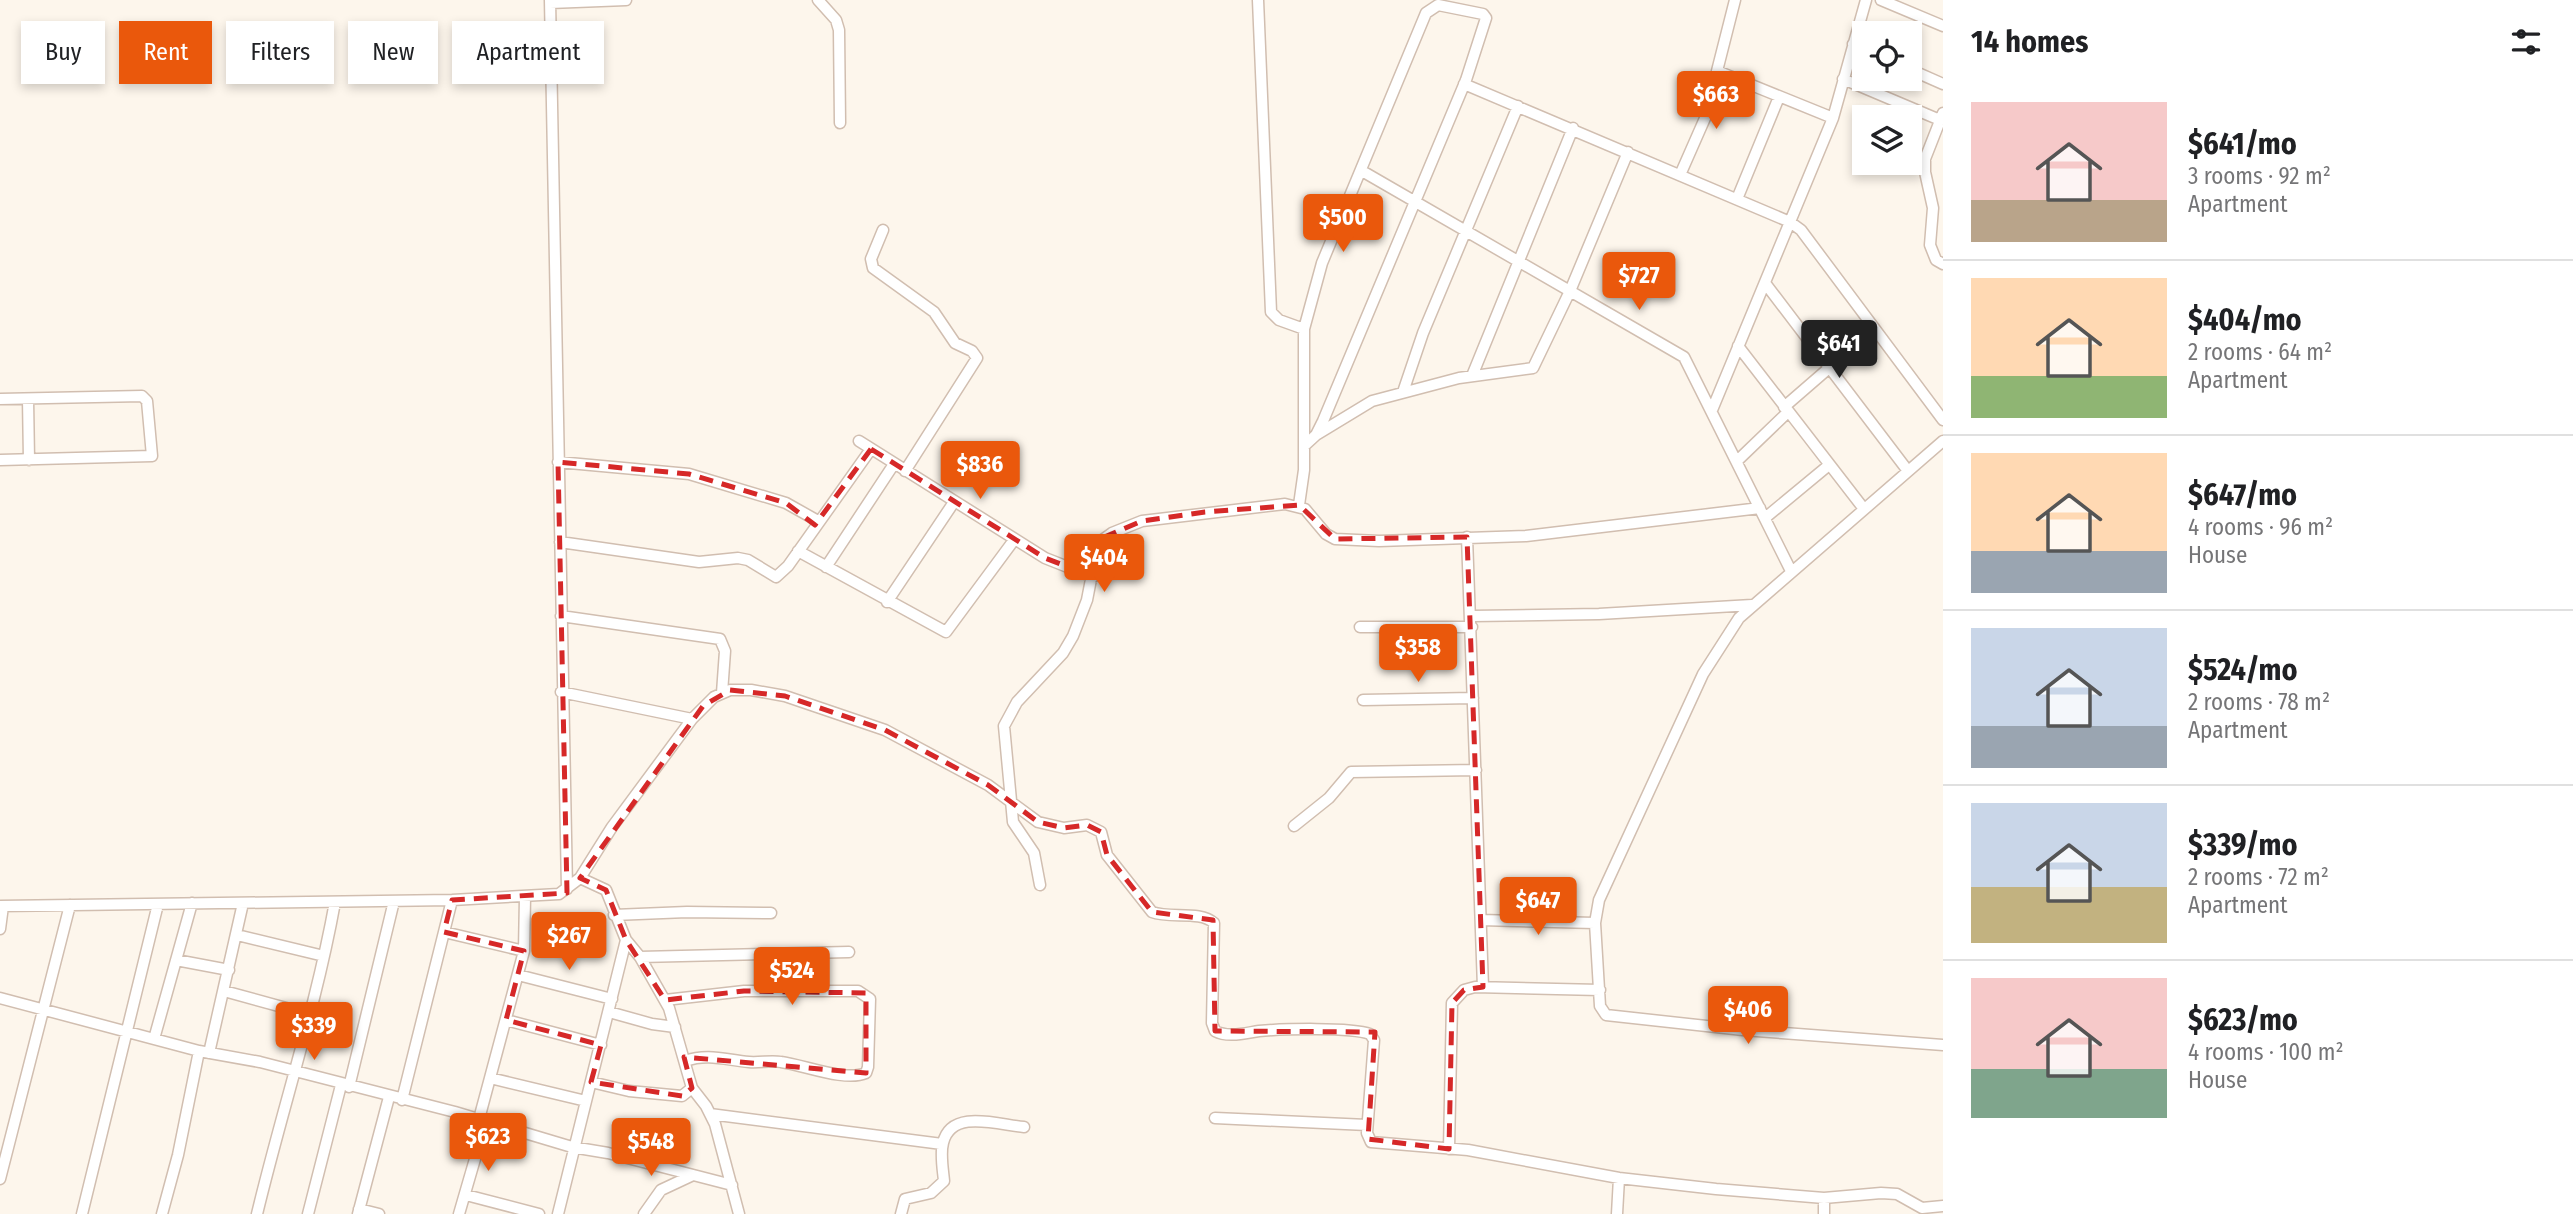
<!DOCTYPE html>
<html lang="en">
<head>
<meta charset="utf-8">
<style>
  :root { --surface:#fff; --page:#f6f6f6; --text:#202124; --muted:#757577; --line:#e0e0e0; --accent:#ea580c }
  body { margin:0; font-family:"Fira Sans Condensed",sans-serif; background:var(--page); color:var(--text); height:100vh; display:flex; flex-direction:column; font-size:26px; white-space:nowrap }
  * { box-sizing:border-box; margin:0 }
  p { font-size:23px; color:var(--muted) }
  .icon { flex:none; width:38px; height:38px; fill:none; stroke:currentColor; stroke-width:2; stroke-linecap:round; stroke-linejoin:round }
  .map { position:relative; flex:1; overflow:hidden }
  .sheet { display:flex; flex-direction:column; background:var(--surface); width:630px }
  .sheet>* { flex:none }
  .guide { position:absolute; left:21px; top:21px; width:665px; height:63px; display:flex; gap:14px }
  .buttons { position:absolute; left:1852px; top:21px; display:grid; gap:14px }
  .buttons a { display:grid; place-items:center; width:70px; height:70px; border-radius:0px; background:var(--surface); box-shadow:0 4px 10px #0003; font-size:35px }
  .price { position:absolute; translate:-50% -60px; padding:0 16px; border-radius:7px; background:var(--accent); color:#fff; font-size:23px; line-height:46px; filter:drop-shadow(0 2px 4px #0008) }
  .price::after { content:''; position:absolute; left:50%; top:42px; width:21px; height:16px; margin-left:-10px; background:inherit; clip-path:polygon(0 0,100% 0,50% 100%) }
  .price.selected { background:#222; color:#fff }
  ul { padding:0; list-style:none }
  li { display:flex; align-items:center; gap:21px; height:175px; padding:0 28px }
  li+li { border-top:2px solid var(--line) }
  li span { display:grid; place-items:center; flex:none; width:196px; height:140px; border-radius:0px; color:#555 }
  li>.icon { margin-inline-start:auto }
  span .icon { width:84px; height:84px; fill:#fffc; stroke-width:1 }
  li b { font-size:30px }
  h2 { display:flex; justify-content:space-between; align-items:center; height:84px; padding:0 28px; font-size:30px }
  .tag { padding:0 24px; border-radius:0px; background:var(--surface); box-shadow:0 4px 10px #0003; font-size:24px; line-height:63px }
  .tag.selected { background:var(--accent); color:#fff }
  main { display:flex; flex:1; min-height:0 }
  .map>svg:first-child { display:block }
</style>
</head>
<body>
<main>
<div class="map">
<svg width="1943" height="1214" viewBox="0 0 1943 1214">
  <rect width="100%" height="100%" fill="#fdf6ec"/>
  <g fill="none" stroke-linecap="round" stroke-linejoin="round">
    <!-- street casing -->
    <g stroke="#d1beb0" stroke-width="13">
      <path id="street" d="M550 0 567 889
        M818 0 836 20 839 30 840 123
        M1258 0 1271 312 1279 320 1304 329
        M1735 0 1717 71 1833 118
        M1881 0 1943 26
        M550 3 626 0
        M1853 44 1864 49
        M1909 69 1943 84
        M1843 79 1940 120
        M1464 84 1790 222 1801 230 1943 420
        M1943 113 1925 159V172L1933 208 1930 245 1936 260 1943 264
        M1362 171 1684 357 1791 571
        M1680 175 1724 75
        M1737 199 1779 97
        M883 230 871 259 873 268 934 312 955 343 972 351 977 358 905 471
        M1765 283 1908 471
        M1738 346 1864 509
        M1472 376 1573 128
        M1403 392 1423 333 1518 106
        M0 399 142 396 147 401 152 456 0 460
        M28 399 29 460
        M1784 407 1874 329
        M1712 410 1833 118 1866 0
        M1316 435 1372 401 1459 378 1533 368 1570 291 1628 152
        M859 441 1045 558 1093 577
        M1943 441 1739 618 1703 674 1599 900 1595 923 1600 1006 1606 1015 1743 1030 1943 1045
        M1737 461 1788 412
        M558 462 689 474 786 503 818 521
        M1299 505 1304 470V329L1322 263 1426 13 1438 5 1483 14 1486 18 1466 80 1323 421 1316 435 1304 446
        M1765 518 1829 465
        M1467 537 1483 987
        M560 542 699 562 738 558 748 560 776 577 788 566 871 449
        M798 551 946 632 1014 540
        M826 567 894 464
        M887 602 954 502
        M561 616 720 639 725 651 722 693
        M1472 616 1599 614 1752 605
        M1360 627H1472
        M561 692 692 719
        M1363 700 1473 698
        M1294 826 1329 798 1351 772 1476 770
        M580 878 606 890 626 940 640 957 669 1008 692 1088 706 1106 715 1124 739 1214
        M1040 885 1034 853 1013 822 1004 726 1017 702 1063 653 1073 636 1087 600 1098 543 1112 533 1142 521 1285 504 1305 509 1326 534 1335 539 1379 541 1526 536 1760 508
        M0 906 452 900 559 894 580 878 612 827 692 719 714 697 730 690H751L785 696 885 730 988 785 1038 822 1064 828 1087 825 1101 832 1107 855 1152 912C1170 919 1200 910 1214 923L1212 1023 1215 1031C1228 1038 1245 1033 1259 1031 1282 1029 1351 1027 1370 1034L1374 1040 1367 1133 1371 1142 1468 1150 1619 1178 1716 1189 1824 1198 1881 1193 1897 1194 1922 1208 1943 1206
        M614 915 687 912 771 913
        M1481 920 1595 923
        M0 929 3 906
        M444 932 524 951
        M237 935 324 956
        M640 957 849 952
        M176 960 229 970
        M518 975 612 999
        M224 991 308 1014
        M0 998 199 1051 260 1062 455 1112 572 1147 608 1153 732 1185
        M665 1000 744 991H858L870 999 868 1067 866 1073C845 1082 804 1065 781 1062 771 1060 760 1063 749 1062 726 1060 708 1053 685 1061
        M609 1012 652 1024 675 1027
        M506 1020 601 1045
        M154 1039 192 903
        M209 1053 243 903
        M490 1078 586 1101
        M591 1082 629 1091 682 1096 692 1088
        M349 1087 394 901
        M402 1100 452 900
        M710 1114 942 1144
        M1215 1118 1367 1125
        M479 1119 524 951 525 897
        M1449 1149 1452 1003 1464 990 1475 987 1600 990
        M0 1179 70 905
        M466 1195 539 1214
        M1824 1198V1214
        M359 1209 379 1214
        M82 1214 158 904
        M162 1214 178 1155 199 1051
        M257 1214C282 1110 316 1007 335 902
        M308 1214 341 1085
        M358 1214 389 1097
        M459 1214 486 1121
        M558 1214 626 940
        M644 1214 661 1190 693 1175
        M901 1214 905 1199 931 1193 944 1181C943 1170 940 1154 943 1143 951 1108 999 1125 1024 1127
        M1617 1214 1619 1178"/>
    </g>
    <!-- street -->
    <use href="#street" stroke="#fff" stroke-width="10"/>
  </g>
  <!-- marked area -->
  <path fill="none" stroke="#d62828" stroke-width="5" stroke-dasharray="14 9" stroke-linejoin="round" d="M871 449 1045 558 1094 577 1102 538 1142 521 1205 512 1299 505 1335 539 1467 537 1483 987 1464 990 1452 1003 1449 1149 1368 1139 1375 1032 1215 1031 1213 920 1152 912 1107 855 1101 832 1087 825 1064 828 1038 822 988 785 885 730 785 696 730 690 703 706 580 878 606 890 626 940 665 1000 744 991 866 993V1073L684 1057 692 1088 682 1096 591 1082 601 1045 506 1020 524 951 444 932 452 900 567 893 558 462 689 474 786 503 815 525Z"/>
</svg>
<div class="buttons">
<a><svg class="icon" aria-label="locate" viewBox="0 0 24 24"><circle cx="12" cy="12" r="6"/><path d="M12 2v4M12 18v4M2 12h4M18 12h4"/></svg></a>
<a><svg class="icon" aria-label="layers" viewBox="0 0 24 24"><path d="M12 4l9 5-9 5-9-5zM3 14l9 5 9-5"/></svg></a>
</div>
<b class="price" style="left:1716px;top:131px">$663</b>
<b class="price" style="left:1343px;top:254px">$500</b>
<b class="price" style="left:1639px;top:312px">$727</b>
<b class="price selected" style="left:1839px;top:380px">$641</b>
<b class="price" style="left:980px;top:501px">$836</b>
<b class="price" style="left:1104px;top:594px">$404</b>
<b class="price" style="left:1418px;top:684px">$358</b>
<b class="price" style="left:1538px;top:937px">$647</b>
<b class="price" style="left:569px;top:972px">$267</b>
<b class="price" style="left:792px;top:1007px">$524</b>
<b class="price" style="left:1748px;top:1046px">$406</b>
<b class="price" style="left:314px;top:1062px">$339</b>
<b class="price" style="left:488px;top:1173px">$623</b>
<b class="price" style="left:651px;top:1178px">$548</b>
<div class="guide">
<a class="tag">Buy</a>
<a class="tag selected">Rent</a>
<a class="tag">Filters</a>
<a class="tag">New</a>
<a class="tag">Apartment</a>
</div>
</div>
<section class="sheet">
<h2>14 homes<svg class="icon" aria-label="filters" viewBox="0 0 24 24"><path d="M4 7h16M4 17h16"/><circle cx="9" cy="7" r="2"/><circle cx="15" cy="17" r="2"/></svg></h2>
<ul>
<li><span style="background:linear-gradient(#f6c9c9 70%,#b9a48a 0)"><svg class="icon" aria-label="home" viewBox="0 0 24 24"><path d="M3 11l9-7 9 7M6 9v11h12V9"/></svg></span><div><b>$641/mo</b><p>3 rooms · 92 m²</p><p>Apartment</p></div></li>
<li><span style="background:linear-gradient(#ffd9b3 70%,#8fb573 0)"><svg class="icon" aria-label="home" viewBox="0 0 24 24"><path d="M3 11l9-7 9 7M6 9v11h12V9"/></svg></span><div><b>$404/mo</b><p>2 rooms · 64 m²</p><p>Apartment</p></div></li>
<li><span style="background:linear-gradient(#ffd9b3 70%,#9aa5b1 0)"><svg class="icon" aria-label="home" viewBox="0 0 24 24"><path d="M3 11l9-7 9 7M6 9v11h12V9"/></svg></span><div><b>$647/mo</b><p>4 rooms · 96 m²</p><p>House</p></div></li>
<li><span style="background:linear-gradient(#c9d6e8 70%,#9aa5b1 0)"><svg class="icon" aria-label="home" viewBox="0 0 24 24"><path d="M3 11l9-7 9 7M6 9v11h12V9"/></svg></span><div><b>$524/mo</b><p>2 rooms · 78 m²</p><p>Apartment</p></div></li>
<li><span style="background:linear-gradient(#c9d6e8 60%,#c2b280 0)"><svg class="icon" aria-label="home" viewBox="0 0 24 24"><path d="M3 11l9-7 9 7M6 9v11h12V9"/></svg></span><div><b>$339/mo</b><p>2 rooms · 72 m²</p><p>Apartment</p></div></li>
<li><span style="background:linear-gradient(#f6c9c9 65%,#7fa58c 0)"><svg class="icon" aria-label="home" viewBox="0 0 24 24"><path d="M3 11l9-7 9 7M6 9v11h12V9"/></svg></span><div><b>$623/mo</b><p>4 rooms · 100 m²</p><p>House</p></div></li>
</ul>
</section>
</main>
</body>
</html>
